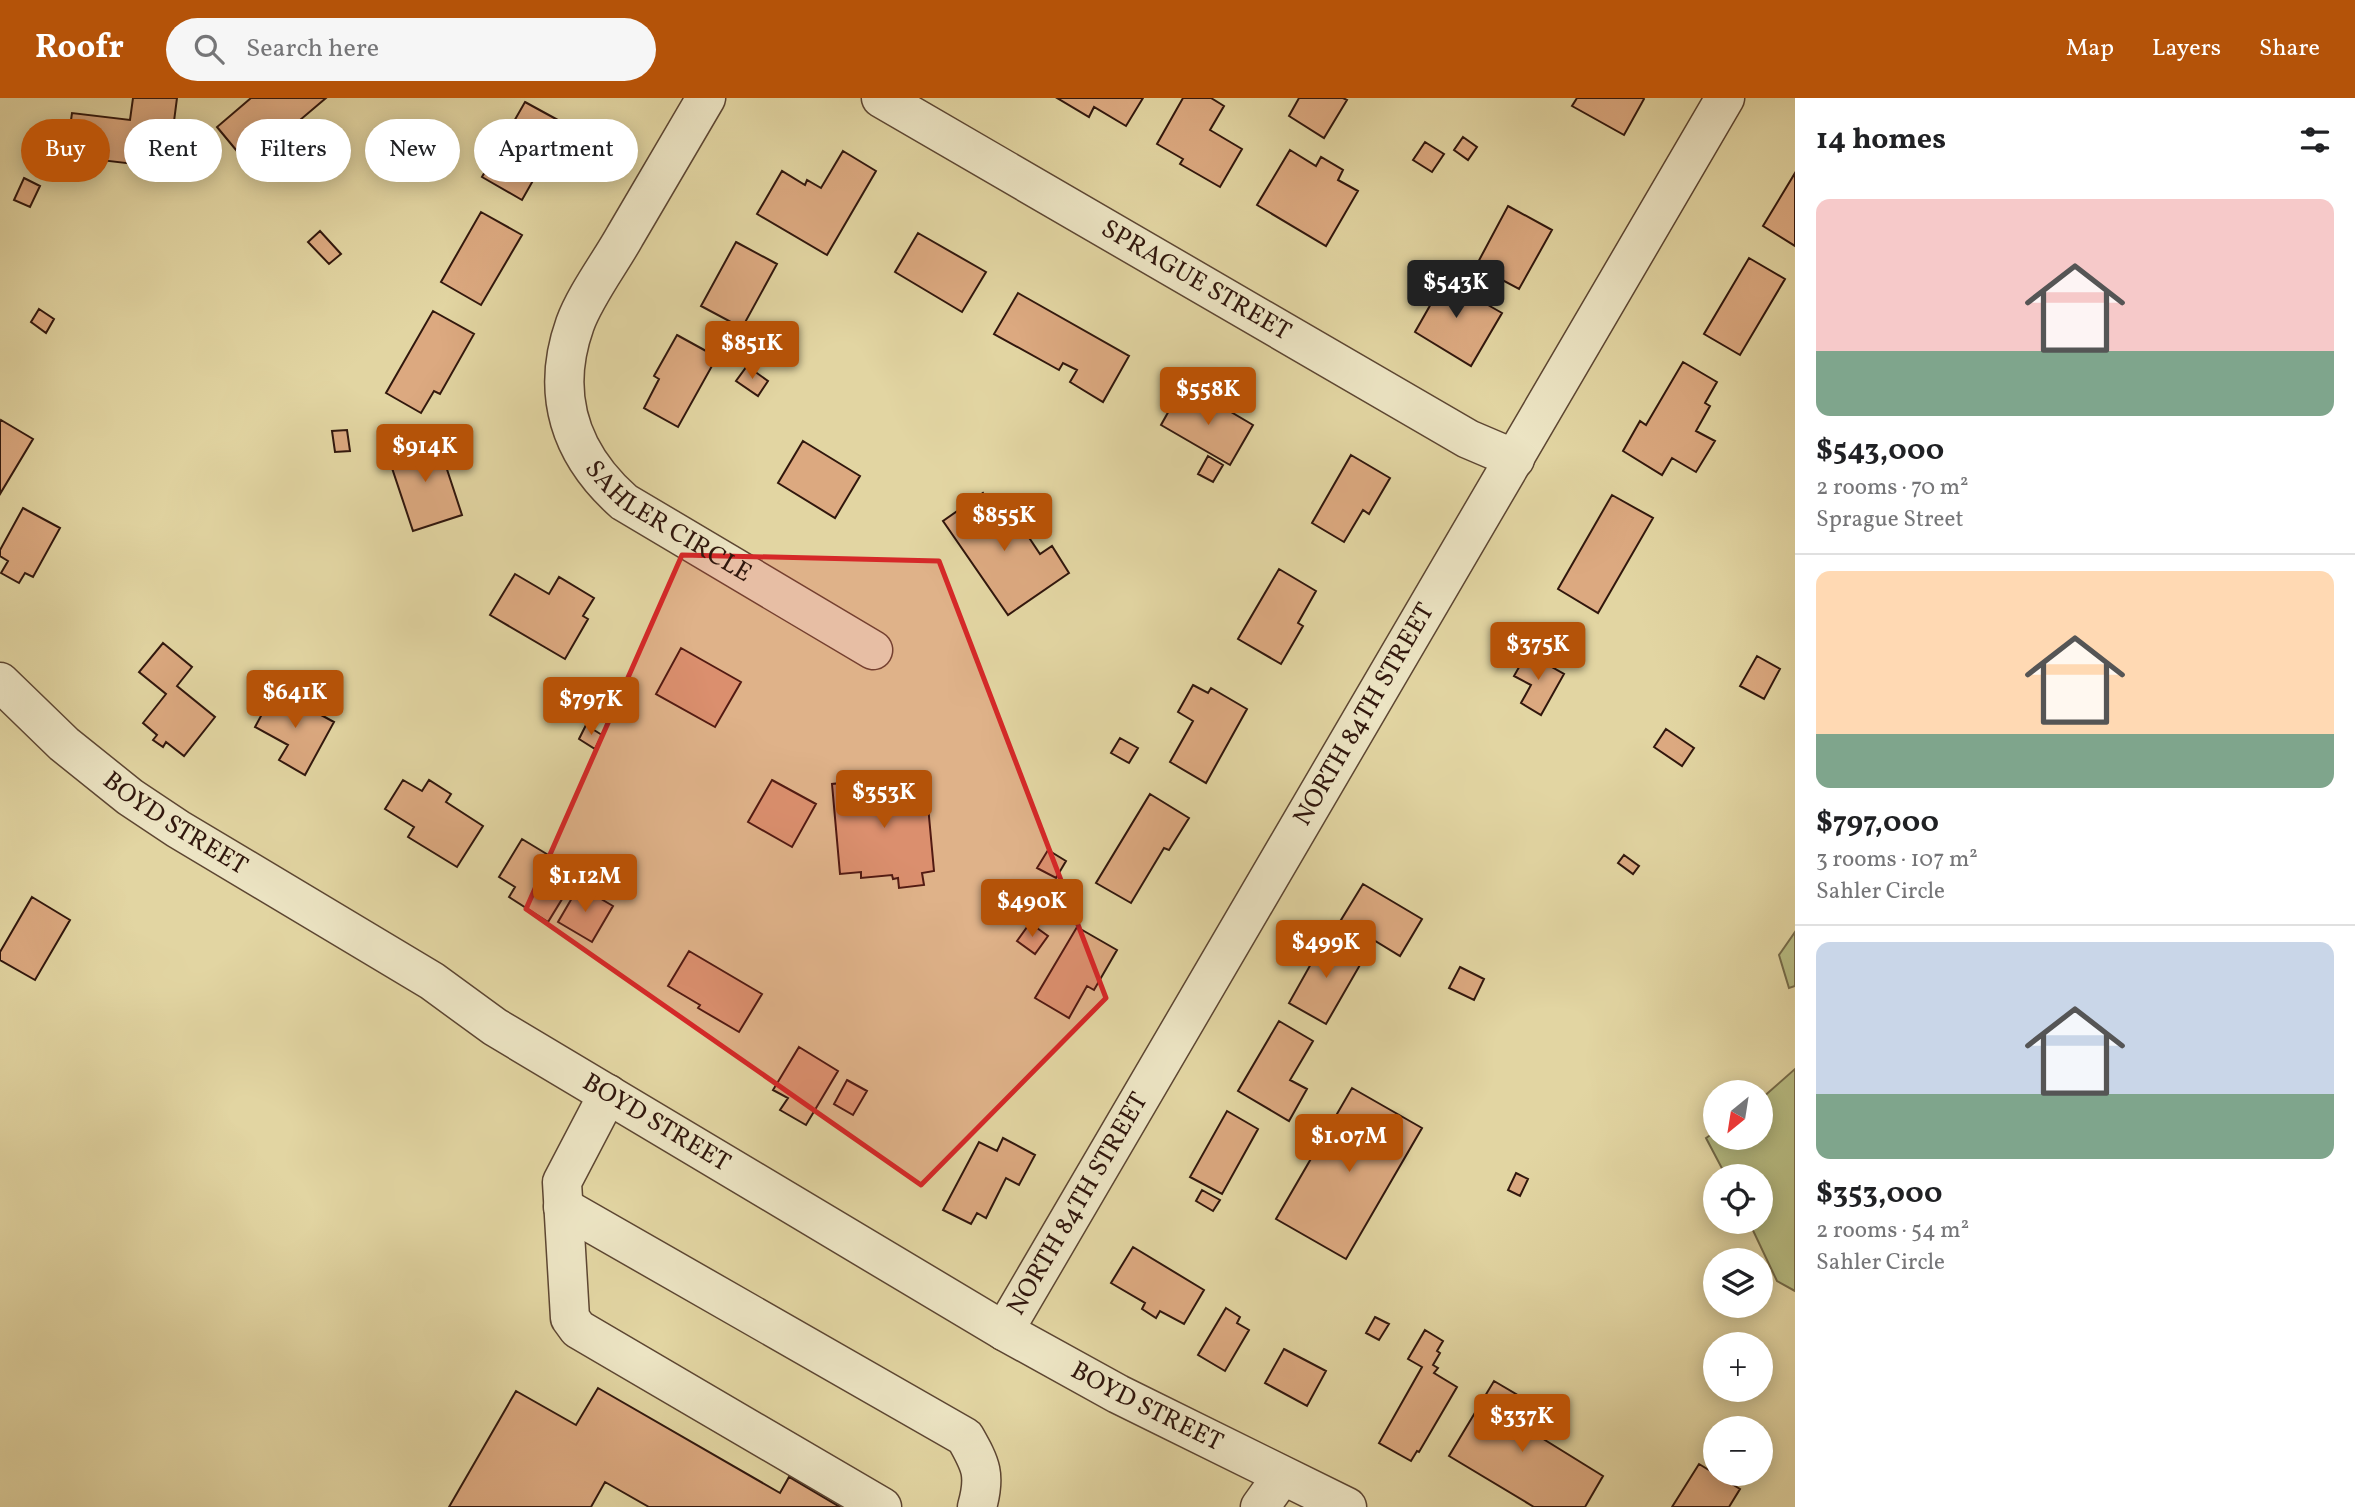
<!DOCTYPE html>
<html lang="en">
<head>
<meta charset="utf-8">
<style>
  :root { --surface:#fff; --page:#f6f6f6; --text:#202124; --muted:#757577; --line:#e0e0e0; --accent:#b45309 }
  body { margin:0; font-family:Vollkorn,serif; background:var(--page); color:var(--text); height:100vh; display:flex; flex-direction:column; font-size:26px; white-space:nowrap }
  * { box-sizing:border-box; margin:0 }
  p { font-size:23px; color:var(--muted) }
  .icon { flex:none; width:38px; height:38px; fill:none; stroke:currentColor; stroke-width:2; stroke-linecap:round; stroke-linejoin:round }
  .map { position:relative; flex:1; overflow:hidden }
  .side { display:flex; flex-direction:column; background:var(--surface); width:560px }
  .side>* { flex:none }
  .hud { position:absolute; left:21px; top:21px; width:665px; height:63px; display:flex; gap:14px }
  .needle { width:46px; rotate:210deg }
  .tools { position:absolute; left:1703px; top:982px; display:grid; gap:14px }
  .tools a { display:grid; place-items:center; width:70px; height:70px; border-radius:50%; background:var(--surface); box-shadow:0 4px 18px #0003; font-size:35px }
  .price { position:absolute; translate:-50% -60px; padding:0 16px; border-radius:7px; background:var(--accent); color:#fff; font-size:23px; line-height:46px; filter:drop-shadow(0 2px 4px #0008) }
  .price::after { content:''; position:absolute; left:50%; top:42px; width:21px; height:16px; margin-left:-10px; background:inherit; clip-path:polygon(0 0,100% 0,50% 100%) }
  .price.current { background:#222; color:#fff }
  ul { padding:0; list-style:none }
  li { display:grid; align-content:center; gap:14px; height:371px; padding:0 21px }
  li+li { border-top:2px solid var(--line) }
  li span { display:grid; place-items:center; height:217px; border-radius:14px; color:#555 }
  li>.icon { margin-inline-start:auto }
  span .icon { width:126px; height:126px; fill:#fffc; stroke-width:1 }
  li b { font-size:30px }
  h2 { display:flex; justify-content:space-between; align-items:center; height:84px; padding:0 21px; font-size:30px }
  .tag { padding:0 24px; border-radius:32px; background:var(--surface); box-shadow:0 4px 18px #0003; font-size:24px; line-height:63px }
  .tag.current { background:var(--accent); color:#fff }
  header { display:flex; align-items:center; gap:42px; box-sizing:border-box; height:98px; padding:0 35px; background:var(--accent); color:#fff }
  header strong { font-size:33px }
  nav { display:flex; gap:38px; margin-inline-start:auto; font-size:24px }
  .search { width:490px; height:63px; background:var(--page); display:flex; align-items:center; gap:18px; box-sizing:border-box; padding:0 24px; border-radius:38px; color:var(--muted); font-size:26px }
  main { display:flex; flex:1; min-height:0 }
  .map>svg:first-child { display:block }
</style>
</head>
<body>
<header>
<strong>Roofr</strong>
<div class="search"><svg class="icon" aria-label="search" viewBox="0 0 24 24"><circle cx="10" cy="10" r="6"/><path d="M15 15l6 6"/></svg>Search here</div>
<nav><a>Map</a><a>Layers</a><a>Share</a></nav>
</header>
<main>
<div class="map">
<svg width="1795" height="1409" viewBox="0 0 1795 1409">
  <rect width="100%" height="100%" fill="#e2d5a2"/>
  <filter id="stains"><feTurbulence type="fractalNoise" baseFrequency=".00286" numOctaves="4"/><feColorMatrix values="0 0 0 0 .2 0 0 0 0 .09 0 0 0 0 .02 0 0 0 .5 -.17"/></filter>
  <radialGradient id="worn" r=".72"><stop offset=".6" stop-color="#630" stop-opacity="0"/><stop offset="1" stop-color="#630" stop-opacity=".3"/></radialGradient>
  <!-- green -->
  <path fill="#b7bc82" stroke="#746a48" stroke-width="2" d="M1795 834V888L1789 890 1779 857Z
    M1795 971V1193L1777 1183 1749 1124H1760V1078H1726L1706 1040 1715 1034V1040H1760L1761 1001Z"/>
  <!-- building -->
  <path fill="#dca980" stroke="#31170d" stroke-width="2" d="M133 0H177L168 70 66 58 72 15 130 22Z
    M251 0H326L287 33 297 45 272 66 260 52 246 64 217 29Z
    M1057 0H1143L1126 28 1094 9 1089 19Z
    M1183 0H1211L1224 8 1210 32 1242 51 1220 89 1180 66 1183 61 1157 46Z
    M1299 0H1343L1347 2 1324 40 1289 18Z
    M1577 0H1643L1644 1 1624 37 1572 8Z
    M525 4 578 33 551 80 539 72 522 102 482 79Z
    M1463 39 1477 49 1468 62 1454 52Z
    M1425 44 1444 56 1432 74 1413 62Z
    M1290 52 1316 68 1321 59 1343 72 1338 82 1358 93 1326 148 1257 107Z
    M843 53 876 73 827 157 757 116 782 73 805 87 807 82 821 90Z
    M1795 75V148L1763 128Z
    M24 80 40 88 30 109 14 102Z
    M1508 108 1552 132 1519 191 1476 168Z
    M481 114 522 137 481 207 441 184Z
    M320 133 341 156 329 166 308 144Z
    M918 135 986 174 962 214 895 174Z
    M736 144 777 166 742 230 701 208Z
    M1749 160 1785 181 1740 257 1704 236Z
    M1432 175 1502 215 1471 268 1415 234 1432 204 1420 196Z
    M1018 195 1129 258 1103 304 1070 284 1077 272 1063 265 1059 272 994 236Z
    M39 211 54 221 46 235 31 224Z
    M433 213 474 236 440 296 434 293 421 315 386 295Z
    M677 237 717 259 678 329 644 310 659 281 654 278Z
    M1683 264 1717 284 1705 305 1710 308 1696 333 1715 343 1696 374 1672 360 1662 377 1623 353 1640 323 1646 327Z
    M747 268 768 283 758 298 736 283Z
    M1180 293 1211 310 1214 304 1253 327 1230 367 1161 327Z
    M1 322 33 341 0 396V324Z
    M347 332 350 353 335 354 332 333Z
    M436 338 462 417 413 433 387 355Z
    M803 343 860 378 835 420 778 385Z
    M1351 357 1390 380 1369 416 1363 412 1344 444 1312 425Z
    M1208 358 1223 367 1213 384 1198 376Z
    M983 395 997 415 1008 408 1040 456 1052 448 1069 475 1008 517 943 423Z
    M1612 397 1653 420 1598 515 1558 491Z
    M23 410 60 430 33 479 25 475 19 485 1 475 8 463 0 458V452Z
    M1279 471 1316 493 1298 525 1303 528 1281 566 1238 541Z
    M515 476 549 496 559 479 594 500 583 518 588 521 565 561 490 517Z
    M163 545 192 569 177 588 215 619 184 658 166 644 163 649 153 642 157 637 143 625 166 596 139 574Z
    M681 550 741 584 715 629 656 596Z
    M1527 555 1564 576 1541 617 1521 605 1531 587 1514 578Z
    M1757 558 1780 571 1764 601 1740 588Z
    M1193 587 1208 595 1211 590 1247 611 1206 685 1170 664 1193 623 1178 614Z
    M275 592 334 624 305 677 279 662 288 647 255 629Z
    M586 627 602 637 595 651 579 641Z
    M1666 631 1694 650 1682 668 1654 649Z
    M1120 640 1138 650 1129 665 1111 655Z
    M902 679 903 689 926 686 934 773 922 775 924 787 899 790 898 780 893 781 892 777 861 780V774L840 776 832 686Z
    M403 682 422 693 429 682 451 696 446 704 483 728 457 769 408 739 414 729 385 711Z
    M772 682 816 706 792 749 748 724Z
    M1150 696 1189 720 1169 752 1164 750 1131 805 1096 785Z
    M522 741 578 775 548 824 509 799 515 789 499 779Z
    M1048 752 1066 763 1056 780 1037 770Z
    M1624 757 1639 768 1633 776 1618 765Z
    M1363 786 1422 821 1400 858 1341 822Z
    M579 788 613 808 592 844 558 824Z
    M32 799 70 822 35 882 0 862V854Z
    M1030 825 1048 838 1035 856 1017 843Z
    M1077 829 1117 852 1094 892 1087 888 1069 920 1035 900Z
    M1326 839 1364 860 1326 926 1289 905Z
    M689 853 762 896 739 934 698 910 700 907 668 888Z
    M1460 869 1484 881 1474 902 1449 890Z
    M1279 923 1313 943 1290 982 1307 991 1289 1023 1238 993Z
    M799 949 838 973 806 1027 780 1012 788 1000 773 992Z
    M847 982 867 993 853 1017 834 1006Z
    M1352 990 1422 1030 1346 1161 1276 1121Z
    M1227 1013 1258 1031 1222 1096 1190 1079Z
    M1003 1040 1035 1057 1019 1087 1006 1080 986 1120 977 1115 971 1126 943 1112 979 1044 997 1053Z
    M1516 1075 1528 1081 1520 1098 1508 1092Z
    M1202 1092 1220 1102 1213 1113 1196 1103Z
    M1133 1149 1204 1192 1184 1226 1160 1213 1156 1220 1142 1211 1145 1205 1111 1185Z
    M1226 1210 1240 1219 1237 1225 1249 1232 1225 1273 1198 1257Z
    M1375 1219 1389 1226 1379 1242 1366 1235Z
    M1425 1232 1443 1243 1437 1253 1440 1255 1433 1267 1438 1270 1434 1275 1457 1289 1419 1354 1417 1353 1411 1363 1379 1345 1422 1269 1408 1261Z
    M1284 1251 1326 1273 1307 1308 1265 1285Z
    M1494 1283 1545 1313 1532 1334 1603 1378 1585 1409H1534L1449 1358Z
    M598 1290 780 1395 789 1379 840 1409H649L605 1384 591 1409H449L516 1293 576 1327Z
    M1699 1366 1740 1391 1729 1409H1672Z"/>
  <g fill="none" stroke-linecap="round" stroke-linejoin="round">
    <!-- minor casing -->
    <g stroke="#5d4632" stroke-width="41">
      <g id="minor">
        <path id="s1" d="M706 0C679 46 652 92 625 138 610 165 585 198 575 226 550 296 570 356 624 404L873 552"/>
        <path id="s2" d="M881 0 1468 341 1515 361"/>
        <path id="s3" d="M0 584 64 646 130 699 178 731 432 883 495 929 1004 1233 1118 1296 1347 1409"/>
        <path d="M608 996 562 1084 570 1220 578 1231 882 1409"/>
        <path d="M563 1109 965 1339C981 1367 986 1377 977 1409"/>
        <path id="s4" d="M1004 1233 1725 0"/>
        <path d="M1260 1409 1282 1378"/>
      </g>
    </g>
    <!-- minor -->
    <use href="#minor" stroke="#ece4c3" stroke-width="38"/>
  </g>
  <!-- marked area -->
  <path fill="#d62828" fill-opacity="0.2" stroke="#d62828" stroke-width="5" stroke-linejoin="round" d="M682 457 939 463 1106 900 921 1087 526 811Z"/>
  <g text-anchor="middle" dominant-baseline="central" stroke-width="6" stroke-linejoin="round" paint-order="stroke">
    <!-- street labels -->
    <g font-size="26" fill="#31170d" stroke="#ece4c3">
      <text stroke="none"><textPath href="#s2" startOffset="364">SPRAGUE STREET</textPath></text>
      <text stroke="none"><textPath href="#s1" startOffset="506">SAHLER CIRCLE</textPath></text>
      <text stroke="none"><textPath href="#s4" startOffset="714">NORTH 84TH STREET</textPath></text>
      <text stroke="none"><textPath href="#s3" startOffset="226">BOYD STREET</textPath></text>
      <text stroke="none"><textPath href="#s3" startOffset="793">BOYD STREET</textPath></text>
      <text stroke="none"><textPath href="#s4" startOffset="147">NORTH 84TH STREET</textPath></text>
      <text stroke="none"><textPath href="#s3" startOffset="1360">BOYD STREET</textPath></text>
    </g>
  </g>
  <rect width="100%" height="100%" filter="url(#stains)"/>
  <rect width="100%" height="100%" fill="url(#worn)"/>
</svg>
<div class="tools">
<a><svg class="needle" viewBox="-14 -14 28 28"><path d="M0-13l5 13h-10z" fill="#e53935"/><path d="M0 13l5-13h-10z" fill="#757577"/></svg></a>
<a><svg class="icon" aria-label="locate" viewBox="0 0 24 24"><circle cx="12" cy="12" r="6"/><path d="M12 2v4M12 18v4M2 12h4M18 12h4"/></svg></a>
<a><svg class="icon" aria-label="layers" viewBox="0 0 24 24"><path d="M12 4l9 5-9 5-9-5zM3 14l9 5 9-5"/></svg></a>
<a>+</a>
<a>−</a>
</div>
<b class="price current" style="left:1456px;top:222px">$543K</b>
<b class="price" style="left:752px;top:283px">$851K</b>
<b class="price" style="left:1208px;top:329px">$558K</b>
<b class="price" style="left:425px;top:386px">$914K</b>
<b class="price" style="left:1004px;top:455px">$855K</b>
<b class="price" style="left:1538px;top:584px">$375K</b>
<b class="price" style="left:295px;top:632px">$641K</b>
<b class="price" style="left:591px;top:639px">$797K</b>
<b class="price" style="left:884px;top:732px">$353K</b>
<b class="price" style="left:585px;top:816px">$1.12M</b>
<b class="price" style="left:1032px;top:841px">$490K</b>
<b class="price" style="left:1326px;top:882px">$499K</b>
<b class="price" style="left:1349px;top:1076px">$1.07M</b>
<b class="price" style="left:1522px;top:1356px">$337K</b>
<div class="hud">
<a class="tag current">Buy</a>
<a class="tag">Rent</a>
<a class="tag">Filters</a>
<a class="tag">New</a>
<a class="tag">Apartment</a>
</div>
</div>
<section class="side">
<h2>14 homes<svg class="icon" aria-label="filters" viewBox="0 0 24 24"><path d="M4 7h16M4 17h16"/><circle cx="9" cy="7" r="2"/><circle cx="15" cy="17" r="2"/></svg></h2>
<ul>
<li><span style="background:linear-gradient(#f6c9c9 70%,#7fa58c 0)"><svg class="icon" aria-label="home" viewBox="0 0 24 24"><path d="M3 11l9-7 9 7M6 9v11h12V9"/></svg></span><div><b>$543,000</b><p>2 rooms · 70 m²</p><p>Sprague Street</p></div></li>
<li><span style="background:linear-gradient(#ffd9b3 75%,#7fa58c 0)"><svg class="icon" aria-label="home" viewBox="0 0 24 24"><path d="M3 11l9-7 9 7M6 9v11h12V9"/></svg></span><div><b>$797,000</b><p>3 rooms · 107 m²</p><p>Sahler Circle</p></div></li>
<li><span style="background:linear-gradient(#c9d6e8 70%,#7fa58c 0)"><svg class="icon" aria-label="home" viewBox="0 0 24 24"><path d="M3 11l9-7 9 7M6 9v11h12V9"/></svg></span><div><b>$353,000</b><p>2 rooms · 54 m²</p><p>Sahler Circle</p></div></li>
</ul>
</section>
</main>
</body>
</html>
